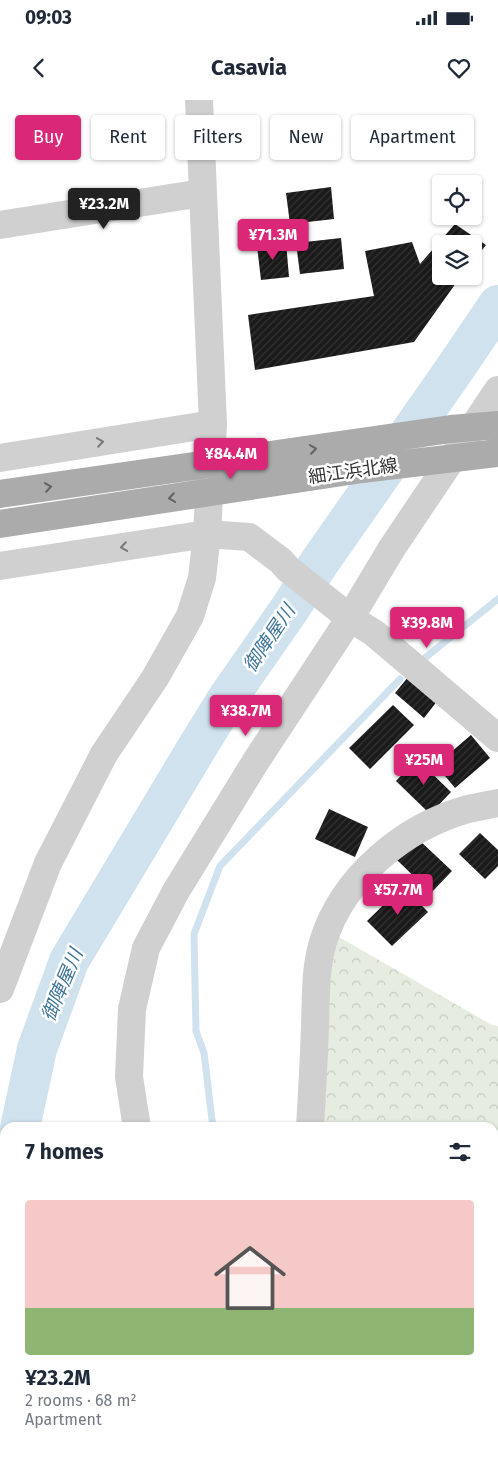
<!DOCTYPE html>
<html lang="en">
<head>
<meta charset="utf-8">
<style>
  :root { --surface:#fff; --page:#f6f6f7; --text:#1f2937; --muted:#747a83; --accent:#db2777 }
  body { margin:0; font-family:"Fira Sans","Noto Sans JP",sans-serif; background:var(--page); color:var(--text); height:100vh; display:flex; flex-direction:column; font-size:19px; white-space:nowrap }
  * { box-sizing:border-box; margin:0 }
  p { font-size:16px; color:var(--muted) }
  .icon { flex:none; width:28px; height:28px; fill:none; stroke:currentColor; stroke-width:2; stroke-linecap:round; stroke-linejoin:round }
  .map { position:relative; flex:1; overflow:hidden }
  .panel { position:absolute; left:0px; top:1022px; width:499px; height:336px; display:flex; flex-direction:column; background:var(--surface); border-radius:15px 15px 0 0; box-shadow:0 1px 4px #0004 }
  .panel>* { flex:none }
  .top-card { position:absolute; left:15px; top:15px; width:469px; height:45px; display:flex; gap:10px }
  .fabs { position:absolute; left:432px; top:75px; display:grid; gap:10px }
  .fabs a { display:grid; place-items:center; width:50px; height:50px; border-radius:5px; background:var(--surface); box-shadow:0 1px 4px #0004; font-size:25px }
  .price { position:absolute; translate:-50% -42px; padding:0 11px; border-radius:5px; background:var(--accent); color:#fff; font-size:16px; line-height:32px; filter:drop-shadow(0 1px 2px #0008) }
  .price::after { content:''; position:absolute; left:50%; top:30px; width:15px; height:11px; margin-left:-8px; background:inherit; clip-path:polygon(0 0,100% 0,50% 100%) }
  .price.on { background:#222; color:#fff }
  ul { padding:0; list-style:none }
  li { display:grid; align-content:center; gap:10px; height:265px; padding:0 25px }
  li span { display:grid; place-items:center; height:155px; border-radius:5px; color:#555 }
  li>.icon { margin-inline-start:auto }
  span .icon { width:90px; height:90px; fill:#fffc; stroke-width:1 }
  li b { font-size:21px }
  h2 { display:flex; justify-content:space-between; align-items:center; height:60px; padding:0 25px; font-size:21px }
  .pill { padding:0 18px; border-radius:5px; background:var(--surface); box-shadow:0 1px 4px #0004; font-size:18px; line-height:45px }
  .pill.on { background:var(--accent); color:#fff }
  .status { display:flex; justify-content:space-between; align-items:center; height:35px; padding:0 25px; background:var(--surface); direction:ltr }
  .status svg { height:14px; fill:currentColor }
  header { display:flex; justify-content:space-between; align-items:center; height:65px; padding:0 25px; background:var(--surface); font-size:22px; font-weight:700 }
  .map>svg:first-child { display:block }
</style>
</head>
<body>
<div class="status"><b>09:03</b><svg viewBox="0 0 49 12"><path d="M0 12V9h3v3zM5 12V6h3v6zM10 12V3h3v9zM15 12V0h3v12zM26 1h20v11H26zM47 4h2v5h-2z"/></svg></div>
<header><svg class="icon" aria-label="back" viewBox="0 0 24 24"><path d="M15 5l-7 7 7 7"/></svg>Casavia<svg class="icon" aria-label="heart" viewBox="0 0 24 24"><path d="M12 20l-8-8c-3-5 5-10 8-4 3-6 11-1 8 4z"/></svg></header>
<div class="map">
<svg width="498" height="1358" viewBox="0 0 498 1358">
  <defs>
    <pattern id="forest-crowns" width="20" height="18" patternUnits="userSpaceOnUse" patternTransform="scale(1.25)"><rect width="20" height="18" fill="#e6ecdf"/><path d="M2 6a3 3 0 1 1 6 0M12 15a3 3 0 1 1 6 0" fill="none" stroke="#c6cbc0"/></pattern>
    <pattern id="building-hatch" width="6" height="6" patternUnits="userSpaceOnUse" patternTransform="scale(1.25)"><rect width="6" height="6" fill="#1a1a1a"/><path d="M-1 1l2-2M0 6l6-6M5 7l2-2" fill="none" stroke="#333"/></pattern>
  </defs>
  <rect width="100%" height="100%" fill="#fff"/>
  <!-- forest -->
  <path fill="url(#forest-crowns)" d="M332 833 492 925 498 926V1064H494V1028H323Z
    M498 1081V1283H494V1105Z
    M292 1354H360L361 1358H294Z"/>
  <g fill="none" stroke-linecap="round" stroke-linejoin="round">
    <!-- stream -->
    <path stroke="#cfe2ee" stroke-width="7" d="M426 557 498 499
      M213 1028 204 953 196 931 194 834 220 766 400 579
      M281 1354 282 1358"/>
    <!-- river -->
    <path stroke="#cfe2ee" stroke-width="40" d="M20 1028 37 949 69 861 198 646 227 599 291 507 319 463 454 270 498 205
      M0 1232 5 1162"/>
  </g>
  <!-- building -->
  <path fill="url(#building-hatch)" d="M331 87 334 119 290 124 286 93Z
    M455 124 486 145 474 160V144H441V176H461L414 242 255 270 248 215 374 196 365 151 412 142 420 164Z
    M341 138 344 169 300 174 296 143Z
    M286 142 289 177 261 180 257 146Z
    M409 576 438 600 424 618 395 593Z
    M393 605 414 625 370 669 349 648Z
    M471 635 490 658 455 688 436 665Z
    M417 659 451 692 430 714 396 681Z
    M329 709 368 727 355 757 315 739Z
    M480 733 498 750V766L485 779 459 754Z
    M418 739 452 771 431 793 397 760Z
    M403 786 428 812 392 846 367 821Z"/>
  <g fill="none" stroke-linecap="round" stroke-linejoin="round">
    <!-- minor -->
    <path stroke="#d0d0d0" stroke-width="28" d="M0 125 202 93
      M0 358 213 324
      M0 466 207 434 249 437 281 461 288 469 350 518 374 533 498 638
      M0 889 48 763 104 654 155 578 190 516 202 478 207 434 213 324 199 0
      M137 1028 129 977 132 909 146 848 176 791 256 661 350 518 392 448 498 290
      M310 1028C312 993 314 959 315 925 316 898 315 868 323 842 343 777 404 727 468 709 478 707 488 705 498 703
      M190 1354V1358
      M373 1354 374 1358"/>
    <!-- major-bridge -->
    <path stroke="#ababab" stroke-width="28" d="M0 394 451 329 498 325
      M0 424 362 369 498 353"/>
  </g>
  <!-- one-way arrows -->
  <defs><path id="oneway-chevron" d="M-2-3.5L2.5 0L-2 3.5" fill="none" stroke-width="1.6" stroke-linecap="round" stroke-linejoin="round" transform="scale(1.25)"/></defs>
  <g stroke="#7a7a7a">
    <use href="#oneway-chevron" transform="translate(100 342) rotate(-9)"/>
    <use href="#oneway-chevron" transform="translate(124 447) rotate(171)"/>
  </g>
  <g stroke="#636363">
    <use href="#oneway-chevron" transform="translate(313 349) rotate(-8)"/>
    <use href="#oneway-chevron" transform="translate(48 387) rotate(-8)"/>
    <use href="#oneway-chevron" transform="translate(172 398) rotate(171)"/>
  </g>
  <g text-anchor="middle" dominant-baseline="central" stroke-width="5" stroke-linejoin="round" paint-order="stroke">
    <!-- street labels -->
    <g font-size="18" fill="#333" stroke="#fff">
      <text transform="translate(353 371) rotate(-8)">細江浜北線</text>
    </g>
    <!-- water labels -->
    <g font-size="19" font-style="italic" fill="#3f7597" stroke="#fff">
      <text transform="translate(269 538) rotate(-56)">御陣屋川</text>
      <text transform="translate(62 885) rotate(-67)">御陣屋川</text>
    </g>
  </g>
</svg>
<div class="fabs">
<a><svg class="icon" aria-label="locate" viewBox="0 0 24 24"><circle cx="12" cy="12" r="6"/><path d="M12 2v4M12 18v4M2 12h4M18 12h4"/></svg></a>
<a><svg class="icon" aria-label="layers" viewBox="0 0 24 24"><path d="M12 4l9 5-9 5-9-5zM3 14l9 5 9-5"/></svg></a>
</div>
<b class="price on" style="left:104px;top:130px">¥23.2M</b>
<b class="price" style="left:273px;top:161px">¥71.3M</b>
<b class="price" style="left:231px;top:380px">¥84.4M</b>
<b class="price" style="left:427px;top:549px">¥39.8M</b>
<b class="price" style="left:246px;top:637px">¥38.7M</b>
<b class="price" style="left:424px;top:686px">¥25M</b>
<b class="price" style="left:398px;top:816px">¥57.7M</b>
<div class="top-card">
<a class="pill on">Buy</a>
<a class="pill">Rent</a>
<a class="pill">Filters</a>
<a class="pill">New</a>
<a class="pill">Apartment</a>
</div>
<section class="panel">
<h2>7 homes<svg class="icon" aria-label="filters" viewBox="0 0 24 24"><path d="M4 7h16M4 17h16"/><circle cx="9" cy="7" r="2"/><circle cx="15" cy="17" r="2"/></svg></h2>
<ul>
<li><span style="background:linear-gradient(#f6c9c9 70%,#8fb573 0)"><svg class="icon" aria-label="home" viewBox="0 0 24 24"><path d="M3 11l9-7 9 7M6 9v11h12V9"/></svg></span><div><b>¥23.2M</b><p>2 rooms · 68 m²</p><p>Apartment</p></div></li>
</ul>
</section>
</div>
</body>
</html>
